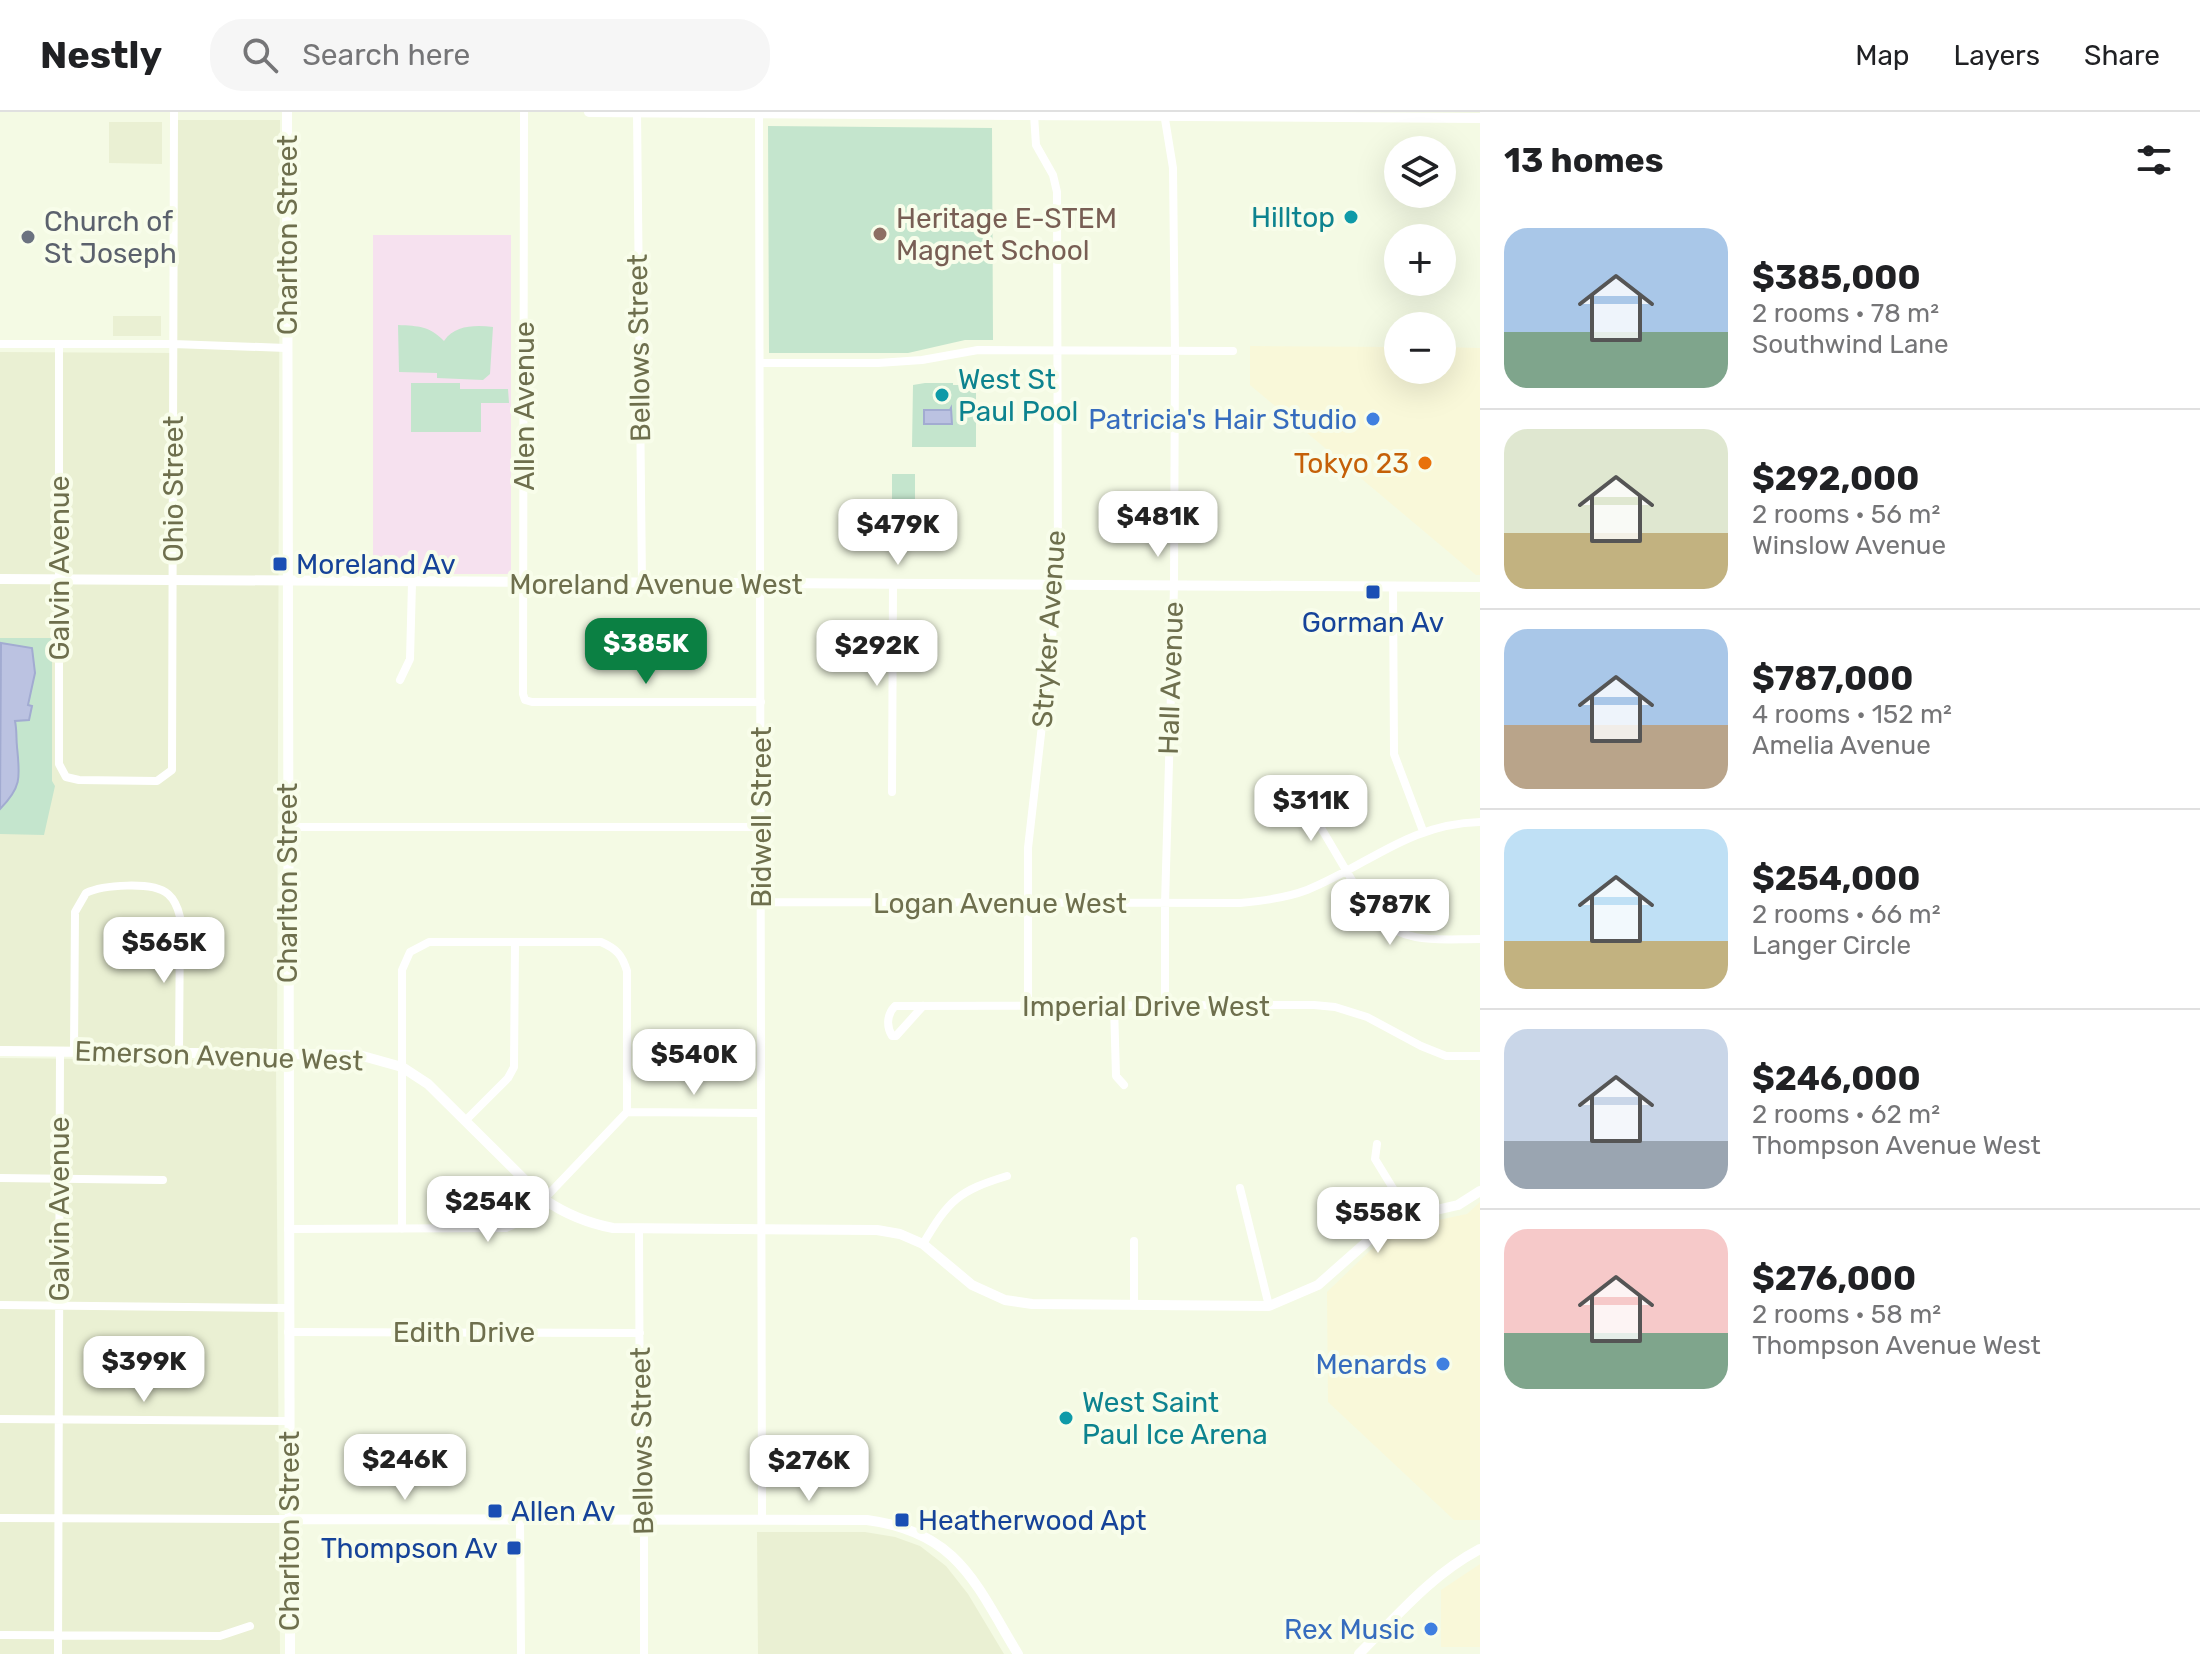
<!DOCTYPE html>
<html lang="en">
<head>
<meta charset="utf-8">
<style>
  :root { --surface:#fff; --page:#f6f6f6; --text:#202124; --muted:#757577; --line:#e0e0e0; --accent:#0b8043 }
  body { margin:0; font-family:Rubik,sans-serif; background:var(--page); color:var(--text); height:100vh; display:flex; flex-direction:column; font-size:30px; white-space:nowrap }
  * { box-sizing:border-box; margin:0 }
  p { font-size:26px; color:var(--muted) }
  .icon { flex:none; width:44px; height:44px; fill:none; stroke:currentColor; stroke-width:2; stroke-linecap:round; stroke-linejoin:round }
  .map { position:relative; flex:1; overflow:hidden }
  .details { display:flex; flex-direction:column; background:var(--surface); width:720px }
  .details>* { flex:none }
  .fabs { position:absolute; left:1384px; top:24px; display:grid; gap:16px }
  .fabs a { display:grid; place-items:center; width:72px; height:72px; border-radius:50%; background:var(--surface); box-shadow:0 8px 32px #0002; font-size:40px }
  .price { position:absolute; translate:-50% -68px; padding:0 18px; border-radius:16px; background:#fff; color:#222; font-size:26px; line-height:52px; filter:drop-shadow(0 2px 4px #0008) }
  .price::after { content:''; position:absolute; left:50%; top:48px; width:24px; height:18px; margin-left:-12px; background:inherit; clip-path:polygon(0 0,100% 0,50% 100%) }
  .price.active { background:var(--accent); color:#fff }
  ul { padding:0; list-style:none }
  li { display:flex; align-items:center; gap:24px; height:200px; padding:0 24px }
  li+li { border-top:2px solid var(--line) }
  li span { display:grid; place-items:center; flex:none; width:224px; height:160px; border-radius:24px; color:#555 }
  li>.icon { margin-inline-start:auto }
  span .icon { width:96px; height:96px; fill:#fffc; stroke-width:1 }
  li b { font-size:34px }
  h2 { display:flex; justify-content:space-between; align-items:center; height:96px; padding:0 24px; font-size:34px }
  header { display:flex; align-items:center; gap:48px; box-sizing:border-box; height:112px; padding:0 40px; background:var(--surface); border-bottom:2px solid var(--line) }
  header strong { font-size:38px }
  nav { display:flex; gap:44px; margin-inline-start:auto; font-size:28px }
  .search { width:560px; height:72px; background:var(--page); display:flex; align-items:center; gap:20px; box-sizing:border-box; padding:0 28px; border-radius:32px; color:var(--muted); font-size:30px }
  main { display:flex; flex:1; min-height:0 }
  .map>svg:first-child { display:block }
</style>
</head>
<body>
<header>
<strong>Nestly</strong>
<div class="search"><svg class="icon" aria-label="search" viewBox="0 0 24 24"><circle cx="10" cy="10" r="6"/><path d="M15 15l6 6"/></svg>Search here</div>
<nav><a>Map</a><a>Layers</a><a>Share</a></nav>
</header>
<main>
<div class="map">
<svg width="1480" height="1542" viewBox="0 0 1480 1542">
  <rect width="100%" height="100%" fill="#f4fae4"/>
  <!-- residential -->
  <path fill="#eaf0d3" d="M177 8H280L277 937 0 934V240L177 241Z
    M109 10H162V52L109 51Z
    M113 204H161V224H113Z
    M0 946 276 949 280 1542H0Z
    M757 1420H865L895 1425 920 1434 946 1454 968 1482 1004 1542H758Z"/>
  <!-- commercial -->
  <path fill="#f9f8d9" d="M1250 234 1398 235V258H1442V235L1480 236V463H1476L1250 273Z
    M1480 1090V1408H1454L1328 1290 1327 1180 1378 1131 1400 1116 1467 1102Z
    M1480 1452V1535H1441V1478Z"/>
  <!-- education -->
  <path fill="#f6e1ef" d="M373 123H511V462H373Z"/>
  <!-- green -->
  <path fill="#c4e5cd" d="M768 14 992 16 993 228H965L908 241H769Z
    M398 213C419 214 429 214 444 229 455 213 475 213 493 215L490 262 483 268 437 266V261L399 260Z
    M411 271H460V277H508L509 291H481V320H411Z
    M925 271H953V273H964L965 278H976V335H912L913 273Z
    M892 362H915V391H892Z
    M0 526H52V669L55 674 44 723 0 722Z"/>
  <!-- water -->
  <path fill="#bbc2e1" stroke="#a2abd1" stroke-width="2" d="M951 296 952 312H924V298H950Z
    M1 531 32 536 35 561 28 593 32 594 29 608 15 609C17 619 16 625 17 635 20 665 22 675 0 697Z"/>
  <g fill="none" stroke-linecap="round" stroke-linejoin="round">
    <!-- minor -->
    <path stroke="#fff" stroke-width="8" d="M524 0 523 582 525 588 532 590H761
      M637 0 642 472
      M759 1 762 1408
      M1164 1 1173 56 1175 239 1174 474 1165 792V893
      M0 232H173L286 236
      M59 232V652L66 665 79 668 157 669 172 658 174 0
      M760 251H878L922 248 978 238 1233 239
      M1393 475 1394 642 1423 719
      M400 568 410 547 412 471
      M892 680 893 472
      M1304 687 1373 804C1407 833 1438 827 1480 827
      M287 715H761
      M761 790 1240 791C1262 789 1286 786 1307 778 1369 753 1408 712 1480 710
      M1114 893 1116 964 1124 973
      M923 894 896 924H892C886 914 887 902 895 894L1314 893 1335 895 1367 905 1421 934 1446 944H1480
      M1028 894V736L1058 473 1057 80 1053 63 1036 33 1034 3
      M74 939 75 800 86 781C102 773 153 769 168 782 175 788 178 796 180 805L179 941
      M627 1000 761 1001
      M465 1009 508 966 514 955 515 830
      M1377 1032 1375 1047 1410 1104
      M0 1066 163 1068
      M1240 1076 1269 1194
      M288 1117 506 1116 524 1108 627 1000V859C622 843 617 837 601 830H429L410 840 402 858V1117
      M639 1117 640 1372 644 1408V1542
      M923 1132C949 1088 958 1079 1007 1064
      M0 1193 288 1196
      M1134 1193V1129
      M288 1220 640 1221
      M0 1307 289 1309
      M0 1406 289 1407
      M520 1408 521 1542
      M0 1523 220 1524 250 1514
      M58 1542 60 940"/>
    <!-- tertiary -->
    <path stroke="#fff" stroke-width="10" d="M287 0 290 1542
      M589 0 1480 6
      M0 467 1480 475
      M0 939 359 943 402 955 428 972 545 1088C567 1103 587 1111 613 1116L877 1118 900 1122 923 1132 972 1173 1005 1188 1032 1192 1269 1194 1318 1173 1378 1120 1410 1104 1458 1093 1480 1079
      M289 1407 867 1408C958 1420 975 1471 1018 1542
      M1359 1542C1397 1504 1432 1462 1480 1437"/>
  </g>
  <!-- markers -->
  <g fill="#0f9aa8" stroke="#f8fdea" stroke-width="3">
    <circle cx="1351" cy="105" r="8"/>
    <circle cx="942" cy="283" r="8"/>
    <circle cx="1066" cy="1306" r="8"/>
  </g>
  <circle fill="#8d6e63" stroke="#f8fdea" stroke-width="3" cx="880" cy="122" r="8"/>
  <circle fill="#6b7280" stroke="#f8fdea" stroke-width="3" cx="28" cy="125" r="8"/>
  <g fill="#3f7fe0" stroke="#f8fdea" stroke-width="3">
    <circle cx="1373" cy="307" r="8"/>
    <circle cx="1443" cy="1252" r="8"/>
    <circle cx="1431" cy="1517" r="8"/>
  </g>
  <circle fill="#e8710a" stroke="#f8fdea" stroke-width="3" cx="1425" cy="351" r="8"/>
  <g fill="#1a4fb4" stroke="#f8fdea" stroke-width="3">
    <rect x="272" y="444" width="16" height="16" rx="4"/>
    <rect x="1365" y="472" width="16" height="16" rx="4"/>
    <rect x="487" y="1391" width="16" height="16" rx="4"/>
    <rect x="894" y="1400" width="16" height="16" rx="4"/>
    <rect x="506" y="1428" width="16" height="16" rx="4"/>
  </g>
  <g text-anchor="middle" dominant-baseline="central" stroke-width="8" stroke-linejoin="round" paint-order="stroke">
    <!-- culture labels -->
    <g font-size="28" fill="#0d838f" stroke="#f8fdea" text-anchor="start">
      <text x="1335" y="105" text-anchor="end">Hilltop</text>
      <text x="958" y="267">West St<tspan x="958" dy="32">Paul Pool</tspan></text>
      <text x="1082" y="1290">West Saint<tspan x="1082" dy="32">Paul Ice Arena</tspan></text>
    </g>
    <!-- education labels -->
    <g font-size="28" fill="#785e54" stroke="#f8fdea" text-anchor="start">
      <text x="896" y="106">Heritage E-STEM<tspan x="896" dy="32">Magnet School</tspan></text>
    </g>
    <!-- worship labels -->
    <g font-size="28" fill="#5b616d" stroke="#f8fdea" text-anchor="start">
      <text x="44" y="109">Church of<tspan x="44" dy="32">St Joseph</tspan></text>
    </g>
    <!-- street labels -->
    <g font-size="28" fill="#6e6f4d" stroke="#f8fdea">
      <text transform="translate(287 123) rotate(-90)">Charlton Street</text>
      <text transform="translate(639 236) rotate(-91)">Bellows Street</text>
      <text transform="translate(524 294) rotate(-90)">Allen Avenue</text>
      <text transform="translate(173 377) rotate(-90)">Ohio Street</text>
      <text transform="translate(59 456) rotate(-90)">Galvin Avenue</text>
      <text x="656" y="472">Moreland Avenue West</text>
      <text transform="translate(1049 517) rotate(-86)">Stryker Avenue</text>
      <text transform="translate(1171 566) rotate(-88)">Hall Avenue</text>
      <text transform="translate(761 705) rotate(-90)">Bidwell Street</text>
      <text transform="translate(287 771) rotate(-90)">Charlton Street</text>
      <text x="1000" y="791">Logan Avenue West</text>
      <text x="1146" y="894">Imperial Drive West</text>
      <text transform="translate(219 944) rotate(2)">Emerson Avenue West</text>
      <text transform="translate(59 1097) rotate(-90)">Galvin Avenue</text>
      <text x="464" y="1220">Edith Drive</text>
      <text transform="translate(642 1329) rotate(-91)">Bellows Street</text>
      <text transform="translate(289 1419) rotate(-90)">Charlton Street</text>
    </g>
    <!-- shop labels -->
    <g font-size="28" fill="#366cbe" stroke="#f8fdea" text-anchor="end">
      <text x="1357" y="307">Patricia's Hair Studio</text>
      <text x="1427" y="1252">Menards</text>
      <text x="1415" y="1517">Rex Music</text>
    </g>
    <!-- food labels -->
    <g font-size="28" fill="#c56008" stroke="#f8fdea" text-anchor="end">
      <text x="1409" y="351">Tokyo 23</text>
    </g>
    <!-- transit labels -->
    <g font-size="28" fill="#164399" stroke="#f8fdea" text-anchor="start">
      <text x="296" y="452">Moreland Av</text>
      <text x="1373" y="510" text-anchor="middle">Gorman Av</text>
      <text x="511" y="1399">Allen Av</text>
      <text x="918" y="1408">Heatherwood Apt</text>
      <text x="498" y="1436" text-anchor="end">Thompson Av</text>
    </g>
  </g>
</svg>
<div class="fabs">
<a><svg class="icon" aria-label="layers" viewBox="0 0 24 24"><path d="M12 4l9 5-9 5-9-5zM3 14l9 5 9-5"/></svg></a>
<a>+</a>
<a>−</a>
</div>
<b class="price" style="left:1158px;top:447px">$481K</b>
<b class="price" style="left:898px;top:455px">$479K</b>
<b class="price active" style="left:646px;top:574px">$385K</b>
<b class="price" style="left:877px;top:576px">$292K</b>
<b class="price" style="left:1311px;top:731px">$311K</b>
<b class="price" style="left:1390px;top:835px">$787K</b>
<b class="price" style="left:164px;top:873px">$565K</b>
<b class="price" style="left:694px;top:985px">$540K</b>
<b class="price" style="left:488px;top:1132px">$254K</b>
<b class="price" style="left:1378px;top:1143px">$558K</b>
<b class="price" style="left:144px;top:1292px">$399K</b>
<b class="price" style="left:405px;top:1390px">$246K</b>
<b class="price" style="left:809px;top:1391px">$276K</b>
</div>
<section class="details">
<h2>13 homes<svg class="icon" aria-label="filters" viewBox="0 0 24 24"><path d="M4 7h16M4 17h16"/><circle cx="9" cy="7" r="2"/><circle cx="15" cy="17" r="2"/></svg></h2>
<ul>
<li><span style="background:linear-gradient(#a9c7e8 65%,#7fa58c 0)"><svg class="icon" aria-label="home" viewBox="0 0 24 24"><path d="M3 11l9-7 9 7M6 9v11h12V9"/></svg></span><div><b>$385,000</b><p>2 rooms · 78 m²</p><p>Southwind Lane</p></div></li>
<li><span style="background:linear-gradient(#dfe7d0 65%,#c2b280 0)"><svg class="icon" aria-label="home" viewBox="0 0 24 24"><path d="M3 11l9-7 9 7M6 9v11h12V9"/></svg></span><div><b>$292,000</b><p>2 rooms · 56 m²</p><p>Winslow Avenue</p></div></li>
<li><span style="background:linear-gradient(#a9c7e8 60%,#b9a48a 0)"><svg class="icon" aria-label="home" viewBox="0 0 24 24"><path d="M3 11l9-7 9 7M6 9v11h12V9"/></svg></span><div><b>$787,000</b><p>4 rooms · 152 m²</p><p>Amelia Avenue</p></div></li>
<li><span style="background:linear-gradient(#bfe0f5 70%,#c2b280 0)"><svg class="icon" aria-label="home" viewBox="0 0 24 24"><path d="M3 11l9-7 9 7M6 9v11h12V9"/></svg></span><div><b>$254,000</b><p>2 rooms · 66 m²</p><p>Langer Circle</p></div></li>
<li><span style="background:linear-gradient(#c9d6e8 70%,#9aa5b1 0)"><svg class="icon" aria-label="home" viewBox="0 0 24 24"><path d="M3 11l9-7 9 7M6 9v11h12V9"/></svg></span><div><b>$246,000</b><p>2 rooms · 62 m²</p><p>Thompson Avenue West</p></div></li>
<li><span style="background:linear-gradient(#f6c9c9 65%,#7fa58c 0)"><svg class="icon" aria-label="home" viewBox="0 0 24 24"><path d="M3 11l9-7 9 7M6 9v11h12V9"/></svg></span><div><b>$276,000</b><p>2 rooms · 58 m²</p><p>Thompson Avenue West</p></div></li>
</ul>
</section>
</main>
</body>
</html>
